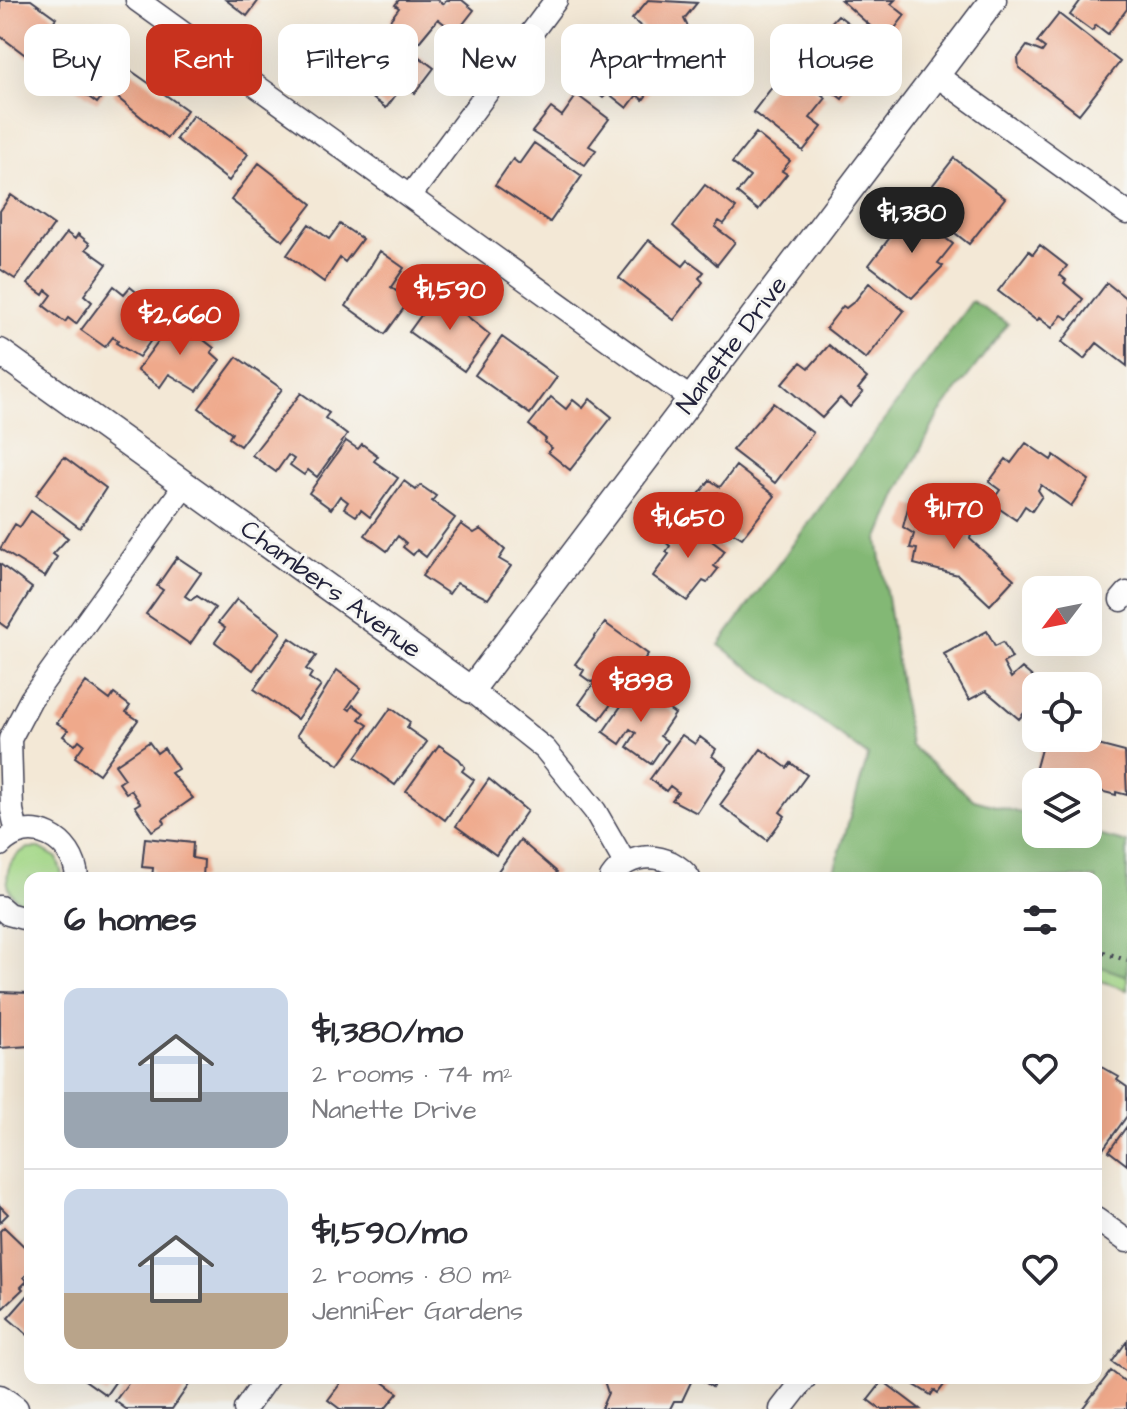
<!DOCTYPE html>
<html lang="en">
<head>
<meta charset="utf-8">
<style>
  :root { --surface:#fff; --page:#f2f2f3; --text:#2b2b33; --muted:#7c7c81; --line:#e1e1e2; --accent:#c8321e }
  body { margin:0; font-family:"Architects Daughter",sans-serif; background:var(--page); color:var(--text); height:100vh; display:flex; flex-direction:column; font-size:30px; white-space:nowrap }
  * { box-sizing:border-box; margin:0 }
  p { font-size:26px; color:var(--muted) }
  .icon { flex:none; width:44px; height:44px; fill:none; stroke:currentColor; stroke-width:2; stroke-linecap:round; stroke-linejoin:round }
  .map { position:relative; flex:1; overflow:hidden }
  .panel { position:absolute; left:24px; top:872px; width:1078px; height:512px; display:flex; flex-direction:column; background:var(--surface); border-radius:16px; box-shadow:0 8px 32px #0002 }
  .panel>* { flex:none }
  .hud { position:absolute; left:24px; top:24px; width:1080px; height:72px; display:flex; gap:16px }
  .needle { width:52px; rotate:238deg }
  .fabs { position:absolute; left:1022px; top:576px; display:grid; gap:16px }
  .fabs a { display:grid; place-items:center; width:80px; height:80px; border-radius:16px; background:var(--surface); box-shadow:0 8px 32px #0002; font-size:40px }
  .price { position:absolute; translate:-50% -68px; padding:0 18px; border-radius:28px; background:var(--accent); color:#fff; font-size:26px; line-height:52px; filter:drop-shadow(0 2px 4px #0008) }
  .price::after { content:''; position:absolute; left:50%; top:48px; width:24px; height:18px; margin-left:-12px; background:inherit; clip-path:polygon(0 0,100% 0,50% 100%) }
  .price.active { background:#222; color:#fff }
  ul { padding:0; list-style:none }
  li { display:flex; align-items:center; gap:24px; height:200px; padding:0 40px }
  li+li { border-top:2px solid var(--line) }
  li span { display:grid; place-items:center; flex:none; width:224px; height:160px; border-radius:16px; color:#555 }
  li>.icon { margin-inline-start:auto }
  span .icon { width:96px; height:96px; fill:#fffc; stroke-width:1 }
  li b { font-size:34px }
  h2 { display:flex; justify-content:space-between; align-items:center; height:96px; padding:0 40px; font-size:34px }
  .chip { padding:0 28px; border-radius:16px; background:var(--surface); box-shadow:0 8px 32px #0002; font-size:28px; line-height:72px }
  .chip.active { background:var(--accent); color:#fff }
  .map>svg:first-child { display:block }
</style>
</head>
<body>
<div class="map">
<svg width="1127" height="1409" viewBox="0 0 1127 1409">
  <rect width="100%" height="100%" fill="#f6f6f2"/>
  <filter id="ink" filterUnits="userSpaceOnUse"><feTurbulence type="fractalNoise" baseFrequency=".0125" numOctaves="2"/><feDisplacementMap in="SourceGraphic" scale="16" xChannelSelector="R" yChannelSelector="G"/><feConvolveMatrix kernelMatrix="1 2 1 2 8 2 1 2 1" color-interpolation-filters="sRGB"/></filter>
  <filter id="wash" filterUnits="userSpaceOnUse"><feTurbulence type="fractalNoise" baseFrequency=".006" numOctaves="4" result="noise"/><feDisplacementMap in="SourceGraphic" scale="32" xChannelSelector="R" yChannelSelector="G"/><feGaussianBlur stdDeviation="1.8" result="paint"/><feColorMatrix in="noise" values="0 0 0 0 0 0 0 0 0 0 0 0 0 0 0 0 0 1.4 0 .05"/><feComposite in="paint" operator="in"/></filter>
  <g filter="url(#wash)">
    <rect width="100%" height="100%" fill="#f3e8d6"/>
    <!-- green -->
    <path fill="#a4d888" stroke="#637d62" stroke-width="2" d="M29 848H40L57 858 63 878H30V906C0 899 0 858 29 848Z
      M1096 890 1127 892V990L1096 979Z"/>
    <!-- forest -->
    <path fill="#83b874" stroke="#526d58" stroke-width="2" d="M972 301 1008 324 939 414 897 495 878 540 910 745 974 800 1036 817V834L1088 832 1127 843V976L1096 965V878H840L834 871 868 756 719 645Z"/>
    <g id="blocks">
      <!-- building -->
      <path fill="#efa98b" d="M0 0H31L56 18 28 57 0 36Z
        M226 0H259L247 16Z
        M399 0H438L443 4 446 0H462L474 10 456 33 438 19 419 42 390 20 399 8 395 5Z
        M648 0 697 3 684 19 688 27 666 47 632 19Z
        M841 0H895L891 4 905 15 886 40Z
        M1081 0H1127V9L1108 34 1096 25 1092 31 1070 15Z
        M1059 14 1120 62 1079 114 1019 68 1018 58 1027 46 1042 52 1045 48 1037 42Z
        M838 15 868 38 869 45 864 53 871 58 842 99 819 81 831 65 815 52 813 42Z
        M378 26 434 68 415 93 404 84 386 108 340 74 349 63 348 58Z
        M70 27 124 67 97 103 43 63Z
        M629 47 656 69 649 79 655 84 643 100 637 95 627 108 608 93 603 98 574 74 593 51 610 65Z
        M787 68 826 98 810 118 822 127 803 151 753 112Z
        M130 70 187 110 167 138 113 94Z
        M577 95 609 119 589 146 596 150 585 165 532 132 551 108 562 116Z
        M193 115 248 154 229 181 176 139Z
        M756 133 790 161 782 171 787 174 758 210 737 193 750 177 732 163Z
        M534 143 582 176 550 222 495 185 513 159 519 164Z
        M954 158 1005 198 969 244 918 204Z
        M259 163 312 204 283 241 231 200Z
        M705 185 736 208 724 224 719 221 715 227 735 242 717 265 673 226Z
        M11 195 54 225 15 279 0 269V211Z
        M910 211 953 244 938 263 943 266 912 298 869 265Z
        M309 224 329 239 340 224 362 239 345 262 340 258 324 282 287 255Z
        M67 233 75 239 78 234 90 244 86 249 107 264 84 295 92 302 76 324 68 318 65 322 44 306 52 295 46 290 43 295 28 284Z
        M649 240 683 266 688 260 704 272 699 278 703 282 674 320 619 278Z
        M1040 245 1067 266 1060 275 1066 280 1064 283 1083 299 1068 319 1062 315 1052 328 1039 318 1037 321 998 291 1029 251 1033 254Z
        M380 251 404 268 391 287 409 301 385 334 346 306Z
        M869 283 904 311 866 359 826 328 843 306 846 308 855 301Z
        M1107 283 1127 299V366L1097 343 1084 359 1062 342Z
        M114 286 124 294 130 287 145 299 141 303 165 321 139 357 116 343 118 341 113 337 105 347 81 330Z
        M438 292 490 335 464 371 409 332Z
        M173 321 185 329 191 321 204 332 200 337 214 348 211 352 220 360 197 391 169 374 160 387 137 370Z
        M502 337 557 377 530 414 475 375Z
        M829 345 867 378 858 389 863 392 850 407 840 398 822 418 782 384 801 362 809 368Z
        M237 357 282 389 240 446 229 438 232 433 199 408Z
        M301 393 329 413 325 418 347 435 317 477 308 470 304 475 290 465 294 459 288 455 276 472 252 455Z
        M551 397 566 409 573 400 583 408 590 399 612 417 570 470 548 452 552 448 544 442 546 439 529 425Z
        M773 403 813 433 775 483 732 450Z
        M346 441 358 449 362 444 378 456 374 461 398 478 370 517 361 510 356 516 344 508 348 502 340 496 331 509 309 493Z
        M1026 443 1051 460 1054 455 1089 480 1071 506 1041 485 1038 490 1042 496 1032 511 1025 506 1016 520 991 503 1000 490 989 482 1006 459 1011 463Z
        M64 457 106 488 80 528 36 495Z
        M736 466 775 496 742 538 690 506 710 480 720 487Z
        M404 481 416 490 420 485 436 496 432 501 455 518 426 557 417 550 413 555 403 547 406 543 398 536 387 551 365 535Z
        M909 504 974 522 970 539 1014 579 990 605 958 575 914 564 917 549 910 548 914 534 903 527Z
        M31 511 68 538 53 554 57 557 45 577 0 549 15 524 20 527Z
        M680 517 725 551 714 566 718 569 707 583 703 581 687 601 653 576 669 554 666 552 670 546 663 540Z
        M461 524 474 533 481 529 505 550 499 559 511 566 488 599 457 583 449 594 422 576Z
        M177 557 201 573 185 596 191 600 197 596 215 608 190 644 146 614 163 590 157 586Z
        M0 564 32 588 7 628 0 623Z
        M237 599 281 632 253 670 215 642 225 628 218 623Z
        M605 623 648 654 600 719 579 704 596 680 591 682 581 675 584 670 575 664Z
        M987 631 995 646 1003 642 1012 658 1003 663 1011 678 1022 668 1043 686H1036V699L1019 719 986 691 969 700 944 654Z
        M290 638 316 656 306 669 312 673 309 678 321 686 297 719 254 689Z
        M337 670 361 688 347 708 350 710 353 705 364 713 359 719 368 725 339 765 297 735Z
        M86 682 110 700 114 694 130 706 126 712 138 720 99 774 75 757 84 744 79 740 75 745 63 736 68 730 57 723Z
        M635 686 675 714 660 736 667 741 651 764 627 747 636 733 630 729 620 744 603 732Z
        M391 708 410 722 407 728 427 742 395 785 356 757Z
        M682 735 695 744 700 737 716 749 712 756 727 767 697 813 672 800 678 792 670 786 666 791 650 779Z
        M1044 738 1070 741 1071 738 1125 752 1127 795 1116 792V795L1088 788V782H1064L1035 771Z
        M149 742 157 753 164 748 178 769 171 773 193 798 163 819 165 823 152 831 135 806 140 803 131 790 126 793 119 783 125 779 115 765Z
        M439 745 459 759 465 767 462 771 474 780 445 820 406 791Z
        M761 749 787 768 791 763 807 775 780 812 785 816 767 840 720 805Z
        M489 779 527 811 496 855 456 826Z
        M145 838 193 843 192 858 204 860 203 878H152L153 868 142 867Z
        M520 840 557 872 553 878H493Z
        M0 992 30 993V1046L0 1048Z
        M1096 1064 1119 1077 1117 1080 1127 1087V1116L1103 1149 1096 1144Z
        M1127 1126V1165L1109 1151Z
        M0 1206 8 1214 0 1222Z
        M4 1227 30 1252V1271L24 1277 27 1281 21 1287 23 1289 2 1309 0 1231Z
        M30 1293V1337L8 1318Z
        M1127 1341V1372L1112 1362Z
        M1111 1371 1127 1383V1409H1082Z
        M82 1378H118L106 1395Z
        M132 1378H186L191 1382 172 1409H126L115 1401Z
        M332 1378H378L398 1393 385 1409H340L328 1400 340 1384Z
        M603 1378H682L691 1382 682 1401H674L670 1409H601L608 1393Z
        M699 1378H718L712 1387Z
        M903 1378H955L951 1384 947 1381 938 1393 934 1390 931 1395Z
        M883 1381 920 1409H880L868 1400Z"/>
    </g>
  </g>
  <g filter="url(#ink)">
    <use href="#blocks" fill-opacity="0" stroke="#414052" stroke-width="2"/>
    <g fill="none" stroke-linecap="round" stroke-linejoin="round">
      <!-- minor casing -->
      <g stroke="#414052" stroke-width="25">
        <path id="minor" d="M137 0 691 399
          M936 75 1127 213
          M410 196 556 0
          M1121 600 1127 593
          M471 690 545 749 595 811 625 863
          M17 833 12 810 10 739 31 699 185 485
          M0 845C30 814 75 839 77 878
          M611 878C630 850 669 851 689 878
          M0 907 8 914 30 920
          M1096 1219 1127 1241
          M245 1409 267 1378
          M781 1409 805 1378"/>
      </g>
      <!-- tertiary casing -->
      <g stroke="#414052" stroke-width="29">
        <path id="tertiary" d="M0 352 471 690 993 0
          M0 1398 15 1409"/>
      </g>
      <!-- path -->
      <path stroke="#414052" stroke-width="5" stroke-dasharray="2 6" stroke-linecap="butt" d="M1096 950 1127 960"/>
      <!-- minor -->
      <use href="#minor" stroke="#fff" stroke-width="22"/>
      <!-- tertiary -->
      <use href="#tertiary" stroke="#fff" stroke-width="26"/>
    </g>
  </g>
  <g text-anchor="middle" dominant-baseline="central" stroke-width="6" stroke-linejoin="round" paint-order="stroke">
    <!-- street labels -->
    <g font-size="26" fill="#22223b" stroke="#f6f6f2">
      <text transform="translate(732 345) rotate(-53)">Nanette Drive</text>
      <text transform="translate(331 589) rotate(36)">Chambers Avenue</text>
    </g>
  </g>
</svg>
<div class="fabs">
<a><svg class="needle" viewBox="-14 -14 28 28"><path d="M0-13l5 13h-10z" fill="#e53935"/><path d="M0 13l5-13h-10z" fill="#7c7c81"/></svg></a>
<a><svg class="icon" aria-label="locate" viewBox="0 0 24 24"><circle cx="12" cy="12" r="6"/><path d="M12 2v4M12 18v4M2 12h4M18 12h4"/></svg></a>
<a><svg class="icon" aria-label="layers" viewBox="0 0 24 24"><path d="M12 4l9 5-9 5-9-5zM3 14l9 5 9-5"/></svg></a>
</div>
<b class="price active" style="left:912px;top:255px">$1,380</b>
<b class="price" style="left:450px;top:332px">$1,590</b>
<b class="price" style="left:180px;top:357px">$2,660</b>
<b class="price" style="left:954px;top:551px">$1,170</b>
<b class="price" style="left:688px;top:560px">$1,650</b>
<b class="price" style="left:641px;top:724px">$898</b>
<div class="hud">
<a class="chip">Buy</a>
<a class="chip active">Rent</a>
<a class="chip">Filters</a>
<a class="chip">New</a>
<a class="chip">Apartment</a>
<a class="chip">House</a>
</div>
<section class="panel">
<h2>6 homes<svg class="icon" aria-label="filters" viewBox="0 0 24 24"><path d="M4 7h16M4 17h16"/><circle cx="9" cy="7" r="2"/><circle cx="15" cy="17" r="2"/></svg></h2>
<ul>
<li><span style="background:linear-gradient(#c9d6e8 65%,#9aa5b1 0)"><svg class="icon" aria-label="home" viewBox="0 0 24 24"><path d="M3 11l9-7 9 7M6 9v11h12V9"/></svg></span><div><b>$1,380/mo</b><p>2 rooms · 74 m²</p><p>Nanette Drive</p></div><svg class="icon" aria-label="heart" viewBox="0 0 24 24"><path d="M12 20l-8-8c-3-5 5-10 8-4 3-6 11-1 8 4z"/></svg></li>
<li><span style="background:linear-gradient(#c9d6e8 65%,#b9a48a 0)"><svg class="icon" aria-label="home" viewBox="0 0 24 24"><path d="M3 11l9-7 9 7M6 9v11h12V9"/></svg></span><div><b>$1,590/mo</b><p>2 rooms · 80 m²</p><p>Jennifer Gardens</p></div><svg class="icon" aria-label="heart" viewBox="0 0 24 24"><path d="M12 20l-8-8c-3-5 5-10 8-4 3-6 11-1 8 4z"/></svg></li>
</ul>
</section>
</div>
</body>
</html>
